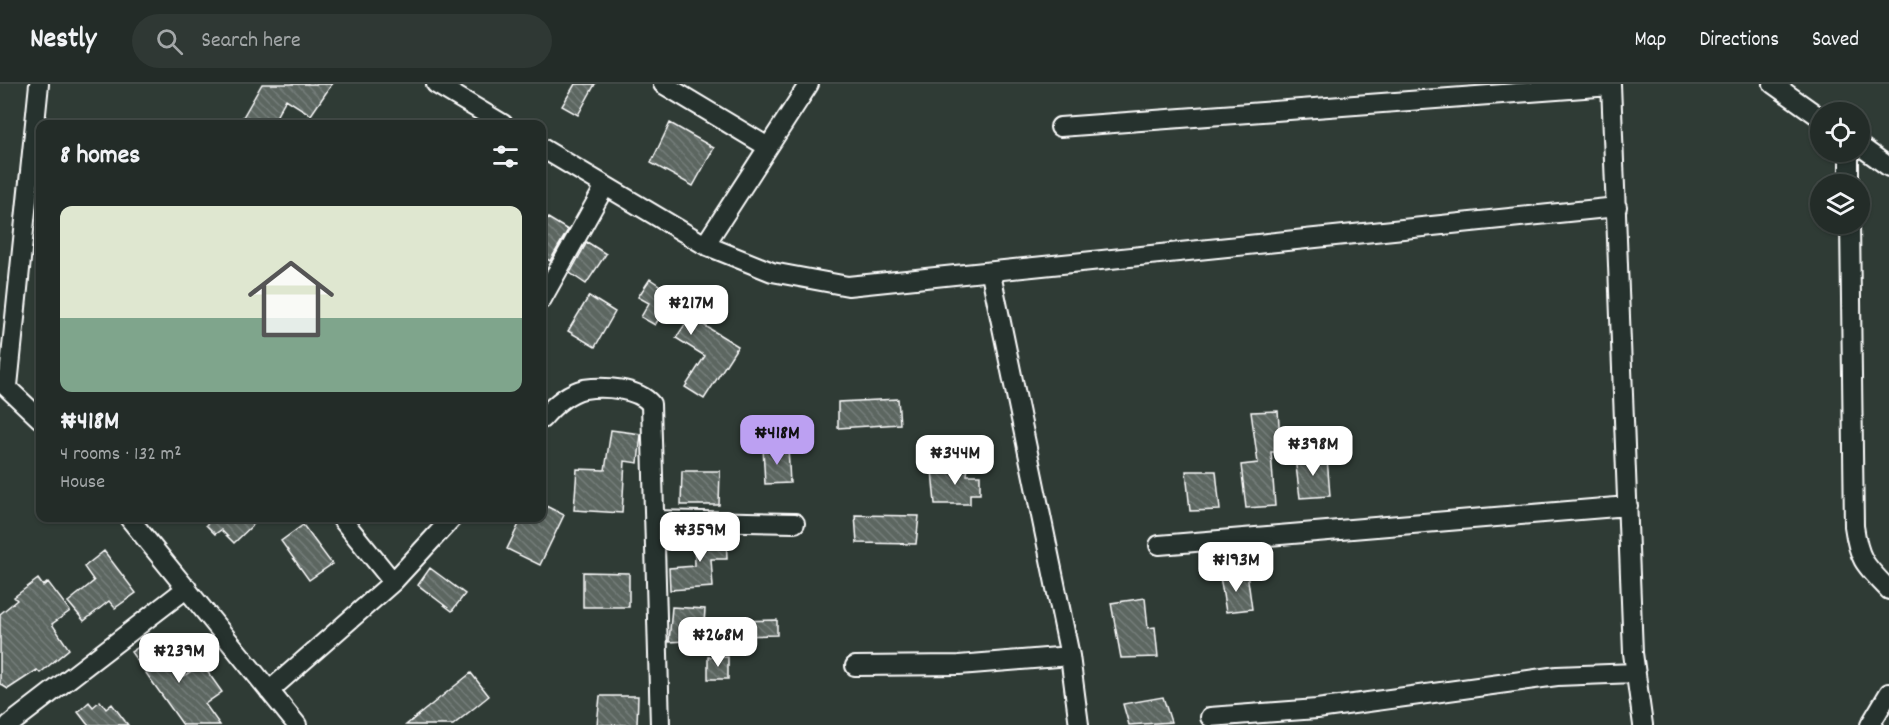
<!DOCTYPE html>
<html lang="en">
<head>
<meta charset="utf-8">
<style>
  :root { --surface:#232c28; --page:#2f3834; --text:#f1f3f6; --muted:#a3a7a8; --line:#404845; --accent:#bca0f2 }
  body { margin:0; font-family:Dekko,sans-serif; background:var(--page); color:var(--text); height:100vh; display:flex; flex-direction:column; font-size:22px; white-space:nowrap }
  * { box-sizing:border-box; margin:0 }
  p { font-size:20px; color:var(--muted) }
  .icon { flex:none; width:33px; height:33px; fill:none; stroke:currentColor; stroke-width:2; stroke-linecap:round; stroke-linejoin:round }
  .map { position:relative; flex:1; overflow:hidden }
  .panel { position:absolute; left:36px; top:36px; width:510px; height:402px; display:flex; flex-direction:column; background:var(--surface); border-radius:12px; box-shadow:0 2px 4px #0004,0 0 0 2px var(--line) }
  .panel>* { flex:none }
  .controls { position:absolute; left:1810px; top:18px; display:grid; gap:12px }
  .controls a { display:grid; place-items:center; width:60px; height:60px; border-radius:50%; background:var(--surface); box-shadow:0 2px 4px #0004,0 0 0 2px var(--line); font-size:30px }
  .price { position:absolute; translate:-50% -51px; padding:0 14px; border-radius:12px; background:#fff; color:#222; font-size:20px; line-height:39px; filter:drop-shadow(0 2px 3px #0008) }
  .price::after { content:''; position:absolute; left:50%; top:36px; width:18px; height:14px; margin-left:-9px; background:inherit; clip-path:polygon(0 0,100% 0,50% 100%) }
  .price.current { background:var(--accent); color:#111 }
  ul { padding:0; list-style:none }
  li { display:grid; align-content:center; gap:12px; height:318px; padding:0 24px }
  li+li { border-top:2px solid var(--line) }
  li span { display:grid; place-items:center; height:186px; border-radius:12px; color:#555 }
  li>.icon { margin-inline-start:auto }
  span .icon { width:108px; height:108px; fill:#fffc; stroke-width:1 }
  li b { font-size:26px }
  h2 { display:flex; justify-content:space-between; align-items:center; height:72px; padding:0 24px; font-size:26px }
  header { display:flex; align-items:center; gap:36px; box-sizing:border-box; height:84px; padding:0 30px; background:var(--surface); border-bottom:2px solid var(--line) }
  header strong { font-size:28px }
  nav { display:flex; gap:33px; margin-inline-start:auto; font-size:21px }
  .search { width:420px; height:54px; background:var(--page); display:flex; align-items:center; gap:15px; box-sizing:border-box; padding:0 21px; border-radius:33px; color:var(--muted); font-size:22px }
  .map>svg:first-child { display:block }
</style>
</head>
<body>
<header>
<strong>Nestly</strong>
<div class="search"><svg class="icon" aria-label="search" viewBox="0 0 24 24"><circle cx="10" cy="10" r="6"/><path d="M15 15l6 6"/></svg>Search here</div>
<nav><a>Map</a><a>Directions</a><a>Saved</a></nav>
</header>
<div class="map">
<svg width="1889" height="641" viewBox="0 0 1889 641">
  <defs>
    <pattern id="building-back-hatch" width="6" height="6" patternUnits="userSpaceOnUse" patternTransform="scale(1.5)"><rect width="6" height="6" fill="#5b6661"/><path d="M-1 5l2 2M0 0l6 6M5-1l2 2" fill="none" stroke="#747d79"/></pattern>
  </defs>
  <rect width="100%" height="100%" fill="#2f3b35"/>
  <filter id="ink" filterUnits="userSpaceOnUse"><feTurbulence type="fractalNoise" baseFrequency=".0167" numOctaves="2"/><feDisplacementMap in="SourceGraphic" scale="12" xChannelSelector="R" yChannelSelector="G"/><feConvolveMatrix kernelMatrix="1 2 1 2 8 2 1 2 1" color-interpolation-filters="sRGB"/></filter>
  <g filter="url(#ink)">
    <!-- building -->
    <path fill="url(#building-back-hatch)" stroke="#fff" stroke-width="1.5" d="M262 0H332L311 31 286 15 272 40H239Z
      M575 0H595L578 31 562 22Z
      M670 39 714 64 693 102 651 79Z
      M548 134 568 146 550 177 542 172V146Z
      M587 158 606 170 586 200 570 189Z
      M650 195 707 233 702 240 738 262 704 315 685 303 705 272 676 254 686 239 665 225 655 241 641 233 649 219 638 213Z
      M589 212 615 228 595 263 568 247Z
      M898 315 900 340 838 344V318Z
      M1278 327 1281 368H1271L1275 422 1246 424 1241 381 1258 379 1251 328Z
      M611 346 641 350 638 379 625 377 622 429 574 426 577 385 605 386Z
      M788 363 790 399 765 400 763 364Z
      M1327 373 1330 412 1300 414 1295 374Z
      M968 382 967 391H980V410H970V420H935L932 386Z
      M682 387H720L719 421H681Z
      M1186 387H1216L1220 426 1190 427Z
      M542 420 564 431 540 481 507 465 522 434H542Z
      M855 431 919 432 916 460 857 459Z
      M208 434H260L234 459 221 446 215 450 206 441 211 436Z
      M303 441 332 480 309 496 281 457Z
      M694 449H726L727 475H711L713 503 670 506 669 484 695 482Z
      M104 467 136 509 115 524 109 517 84 537 68 518 94 497 84 483Z
      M430 484 465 510 452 527 418 501Z
      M583 488 629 489V523H583Z
      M1247 489 1252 525 1226 528 1220 493Z
      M38 495 43 502 48 498 70 527 52 540 69 565 40 589 37 586 8 605 0 600V530L17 516 14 513Z
      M1145 514 1148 544 1155 543 1158 573 1121 574 1111 519Z
      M672 523 705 525 703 556 669 558Z
      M777 536V551L735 552 734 537Z
      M157 551 184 592 202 580 222 608 205 620 220 641H183L131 568Z
      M708 573H728V595H708Z
      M471 589 489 612 453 641H406Z
      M600 612H638L637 641H597Z
      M1163 613 1171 638 1129 641 1123 620Z
      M100 617 106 625 112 620 128 641H88L78 628 89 618 93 623Z"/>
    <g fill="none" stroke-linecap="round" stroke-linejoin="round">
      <!-- street casing -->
      <g stroke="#fff" stroke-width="22">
        <path id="street" d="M436 0 503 40
          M663 0 768 63
          M1611 0 1633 569 1643 641
          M1773 0 1821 34
          M1060 43 1611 2
          M1860 62 1889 83
          M542 64 705 161 772 188 848 202 1617 123
          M1849 68V100
          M1850 140 1854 442C1859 477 1865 481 1889 506
          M705 161 809 0
          M991 190 1070 572 1079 641
          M542 215 605 102
          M0 297 40 335
          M8 302 39 0
          M542 335C553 322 567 309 584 305 604 302 638 304 651 320L660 641
          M129 434 297 641
          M341 434 393 498
          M654 436 795 439
          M1159 461 1628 422
          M855 582 959 581 1070 572
          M269 607 393 498 452 434
          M1210 633 1317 625 1557 592 1635 589
          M9 641 187 504
          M1870 641 1889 609"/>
      </g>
      <!-- street -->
      <use href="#street" stroke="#26332d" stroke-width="18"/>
    </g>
  </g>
</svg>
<div class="controls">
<a><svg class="icon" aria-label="locate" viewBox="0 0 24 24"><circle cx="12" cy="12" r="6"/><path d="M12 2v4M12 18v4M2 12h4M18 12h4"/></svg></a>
<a><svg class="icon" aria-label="layers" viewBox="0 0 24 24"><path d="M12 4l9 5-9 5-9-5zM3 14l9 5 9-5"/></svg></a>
</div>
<b class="price" style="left:691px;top:252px">₦217M</b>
<b class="price current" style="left:777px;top:382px">₦418M</b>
<b class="price" style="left:1313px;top:393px">₦398M</b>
<b class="price" style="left:955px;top:402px">₦344M</b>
<b class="price" style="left:700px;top:479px">₦359M</b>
<b class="price" style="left:1236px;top:509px">₦193M</b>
<b class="price" style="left:718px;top:584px">₦268M</b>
<b class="price" style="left:179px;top:600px">₦239M</b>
<section class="panel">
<h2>8 homes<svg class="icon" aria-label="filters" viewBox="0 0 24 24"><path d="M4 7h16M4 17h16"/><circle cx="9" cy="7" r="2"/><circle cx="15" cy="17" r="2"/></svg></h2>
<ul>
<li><span style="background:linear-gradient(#dfe7d0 60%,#7fa58c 0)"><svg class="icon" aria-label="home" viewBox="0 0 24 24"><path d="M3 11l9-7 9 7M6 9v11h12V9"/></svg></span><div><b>₦418M</b><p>4 rooms · 132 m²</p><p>House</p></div></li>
</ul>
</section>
</div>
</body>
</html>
